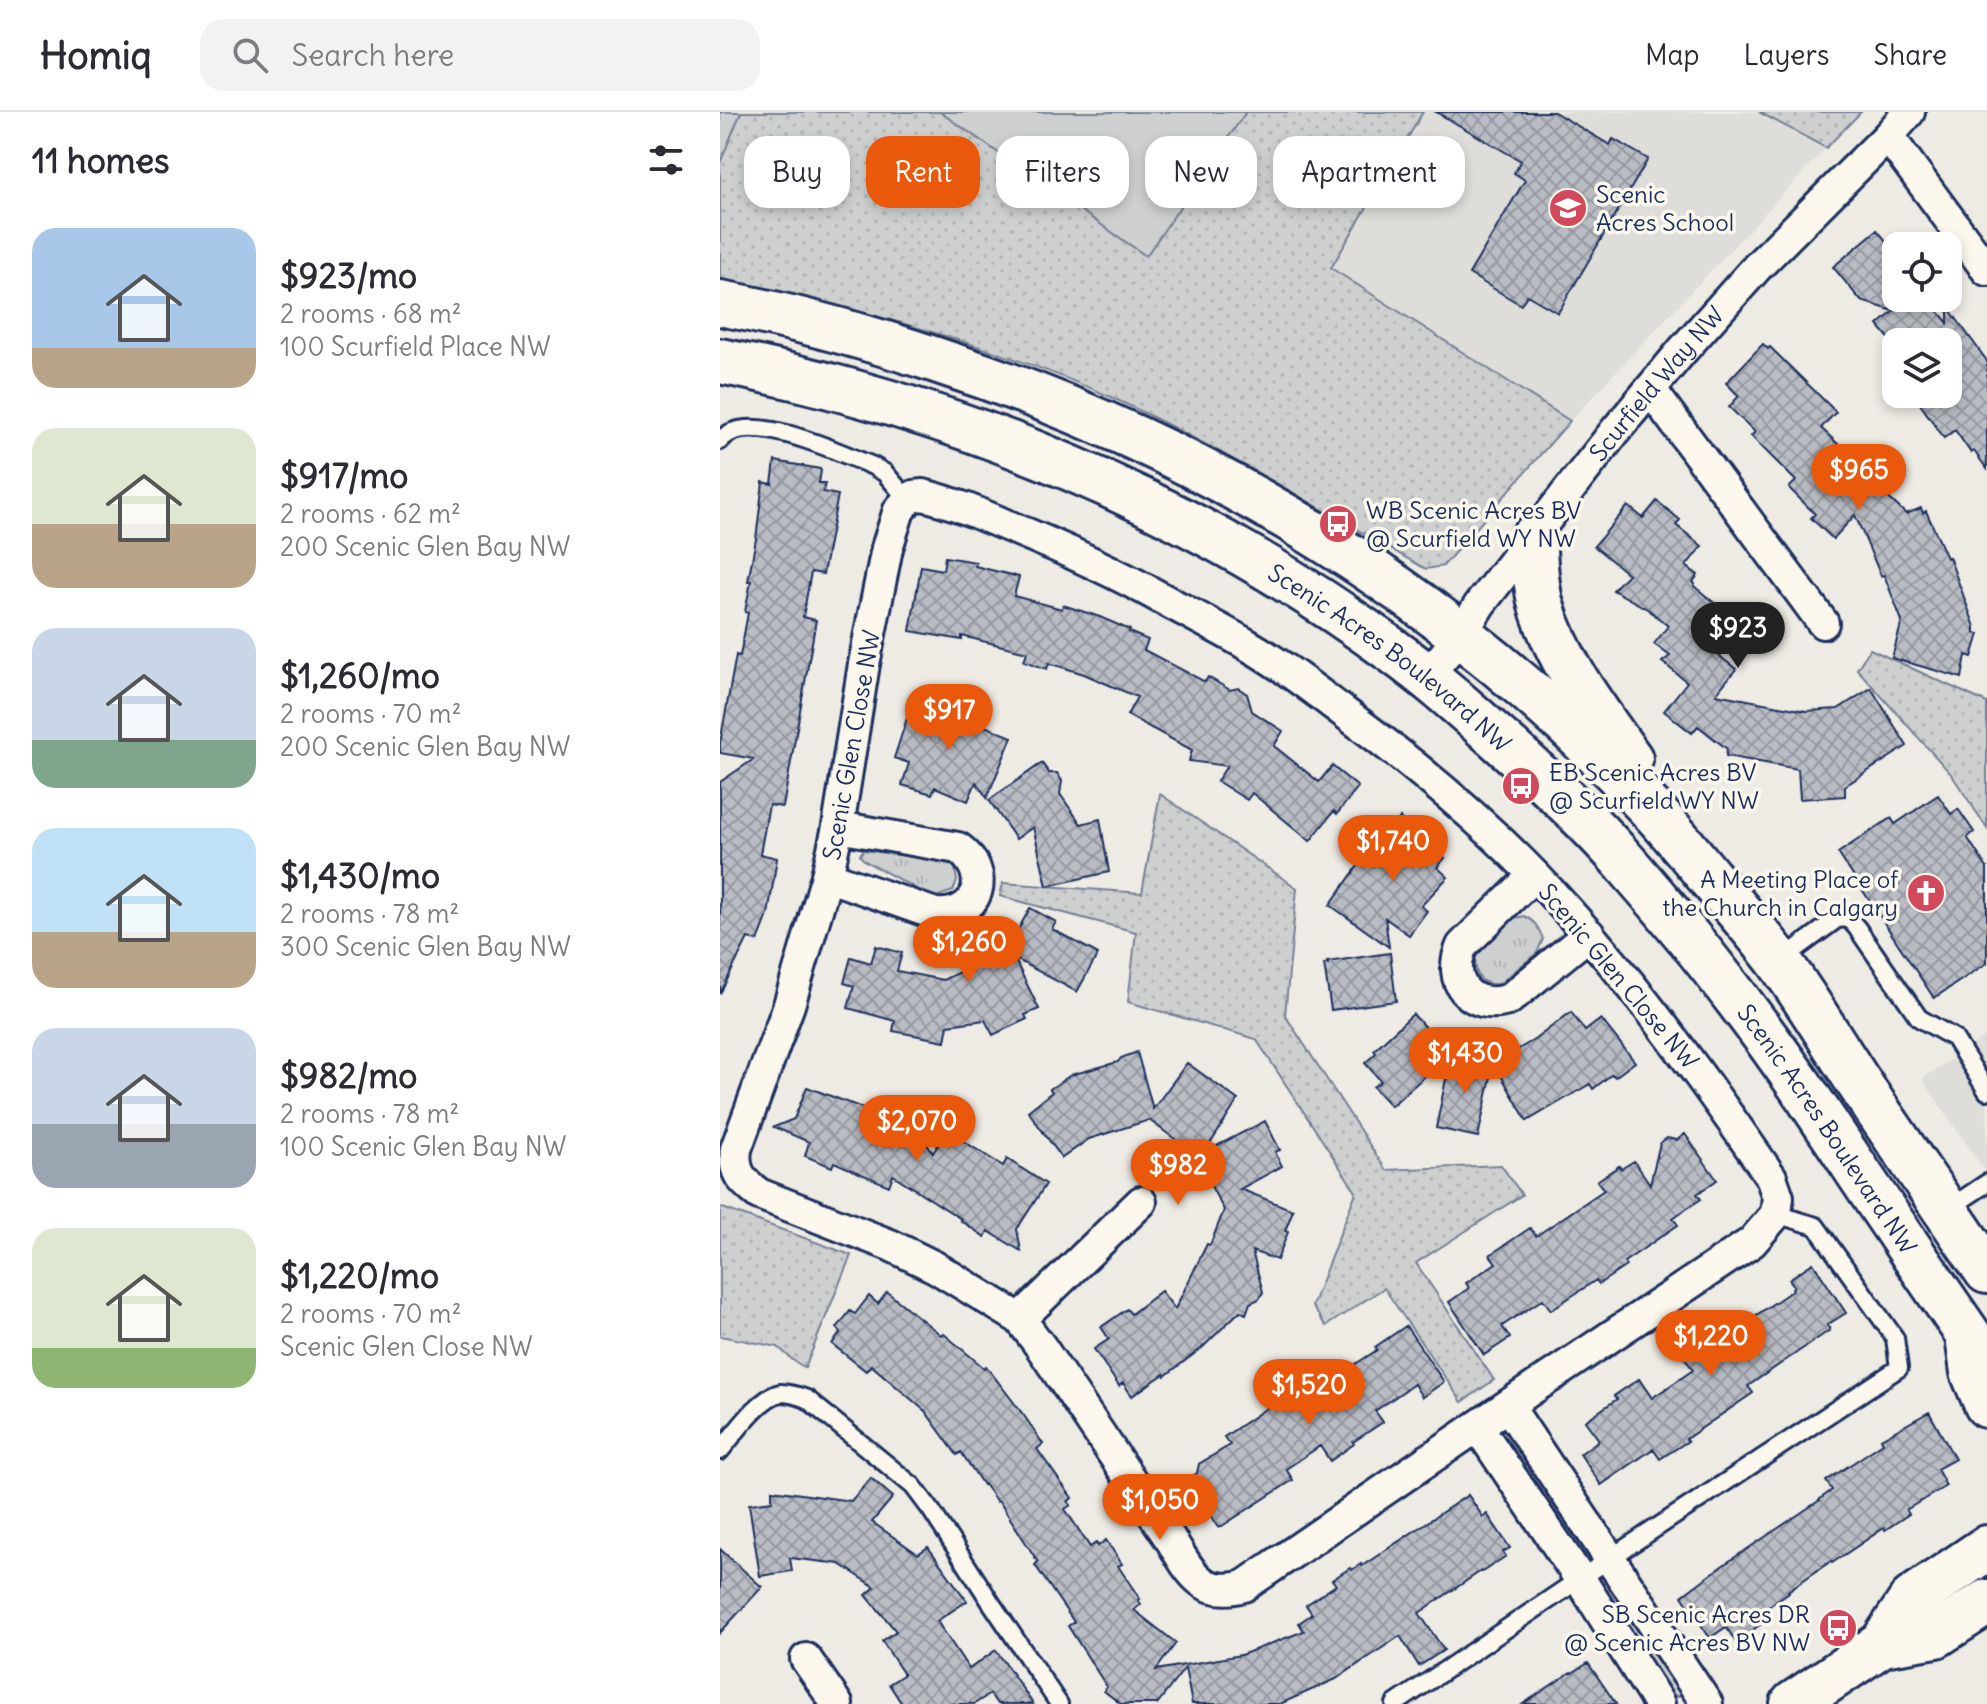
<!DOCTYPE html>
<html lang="en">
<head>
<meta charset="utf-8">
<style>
  :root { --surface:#fff; --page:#f2f2f3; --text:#2b2b33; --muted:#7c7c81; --line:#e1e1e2; --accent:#ea580c }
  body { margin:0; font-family:Delius,sans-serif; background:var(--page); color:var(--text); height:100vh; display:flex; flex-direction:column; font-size:30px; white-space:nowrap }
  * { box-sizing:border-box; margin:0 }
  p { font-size:26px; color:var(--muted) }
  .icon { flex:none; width:44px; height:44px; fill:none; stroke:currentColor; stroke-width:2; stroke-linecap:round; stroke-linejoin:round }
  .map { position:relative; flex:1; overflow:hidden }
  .side { display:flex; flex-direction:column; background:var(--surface); width:720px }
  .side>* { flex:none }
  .hud { position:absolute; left:24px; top:24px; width:760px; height:72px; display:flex; gap:16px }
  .buttons { position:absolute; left:1162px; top:120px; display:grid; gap:16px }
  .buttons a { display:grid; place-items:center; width:80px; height:80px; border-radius:16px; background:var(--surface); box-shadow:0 4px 12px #0003; font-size:40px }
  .price { position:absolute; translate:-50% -68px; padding:0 18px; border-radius:28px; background:var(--accent); color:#fff; font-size:26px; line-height:52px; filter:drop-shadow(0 2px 4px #0008) }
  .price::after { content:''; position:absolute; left:50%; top:48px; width:24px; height:18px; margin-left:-12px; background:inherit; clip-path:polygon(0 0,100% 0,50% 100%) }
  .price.on { background:#222; color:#fff }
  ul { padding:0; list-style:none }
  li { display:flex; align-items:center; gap:24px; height:200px; padding:0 32px }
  li span { display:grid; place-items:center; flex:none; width:224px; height:160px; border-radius:24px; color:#555 }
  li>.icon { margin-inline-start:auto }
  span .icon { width:96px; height:96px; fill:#fffc; stroke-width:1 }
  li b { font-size:34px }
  h2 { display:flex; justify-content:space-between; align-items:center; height:96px; padding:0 32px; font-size:34px }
  .pill { padding:0 28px; border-radius:24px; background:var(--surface); box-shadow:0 4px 12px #0003; font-size:28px; line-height:72px }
  .pill.on { background:var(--accent); color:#fff }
  header { display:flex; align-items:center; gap:48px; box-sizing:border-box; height:112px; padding:0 40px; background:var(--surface); border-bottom:2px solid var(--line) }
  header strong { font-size:38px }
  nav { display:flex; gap:44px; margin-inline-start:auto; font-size:28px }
  .search { width:560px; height:72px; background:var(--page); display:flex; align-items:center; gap:20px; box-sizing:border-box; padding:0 28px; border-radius:24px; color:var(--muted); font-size:30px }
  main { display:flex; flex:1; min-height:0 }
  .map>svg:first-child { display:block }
</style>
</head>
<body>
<header>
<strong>Homiq</strong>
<div class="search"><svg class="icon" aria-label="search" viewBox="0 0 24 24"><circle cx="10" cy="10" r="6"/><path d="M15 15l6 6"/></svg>Search here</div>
<nav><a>Map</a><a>Layers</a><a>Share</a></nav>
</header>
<main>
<section class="side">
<h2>11 homes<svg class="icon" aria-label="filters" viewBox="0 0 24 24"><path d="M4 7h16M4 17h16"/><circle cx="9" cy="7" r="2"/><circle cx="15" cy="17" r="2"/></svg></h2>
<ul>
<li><span style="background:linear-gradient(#a9c7e8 75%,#b9a48a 0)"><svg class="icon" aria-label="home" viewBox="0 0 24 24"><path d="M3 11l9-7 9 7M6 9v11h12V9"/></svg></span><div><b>$923/mo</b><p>2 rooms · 68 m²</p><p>100 Scurfield Place NW</p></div></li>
<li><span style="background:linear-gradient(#dfe7d0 60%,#b9a48a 0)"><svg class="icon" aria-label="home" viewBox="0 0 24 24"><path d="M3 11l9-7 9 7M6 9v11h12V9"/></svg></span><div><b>$917/mo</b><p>2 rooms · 62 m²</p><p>200 Scenic Glen Bay NW</p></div></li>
<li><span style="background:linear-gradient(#c9d6e8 70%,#7fa58c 0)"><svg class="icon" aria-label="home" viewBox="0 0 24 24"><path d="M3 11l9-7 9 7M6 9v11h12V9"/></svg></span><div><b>$1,260/mo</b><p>2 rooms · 70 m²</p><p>200 Scenic Glen Bay NW</p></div></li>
<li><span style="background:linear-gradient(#bfe0f5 65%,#b9a48a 0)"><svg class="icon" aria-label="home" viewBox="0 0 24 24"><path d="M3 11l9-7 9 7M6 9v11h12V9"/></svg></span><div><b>$1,430/mo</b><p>2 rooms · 78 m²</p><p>300 Scenic Glen Bay NW</p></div></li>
<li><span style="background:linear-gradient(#c9d6e8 60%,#9aa5b1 0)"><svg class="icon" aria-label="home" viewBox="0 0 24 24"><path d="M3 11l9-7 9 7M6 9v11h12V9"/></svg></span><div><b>$982/mo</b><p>2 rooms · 78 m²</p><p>100 Scenic Glen Bay NW</p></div></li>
<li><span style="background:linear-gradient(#dfe7d0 75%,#8fb573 0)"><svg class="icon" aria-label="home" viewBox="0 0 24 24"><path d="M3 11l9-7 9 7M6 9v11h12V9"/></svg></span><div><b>$1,220/mo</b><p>2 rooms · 70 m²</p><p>Scenic Glen Close NW</p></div></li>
</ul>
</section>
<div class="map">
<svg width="1267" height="1592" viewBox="0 0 1267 1592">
  <defs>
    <pattern id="grass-tufts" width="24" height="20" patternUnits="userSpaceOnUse" patternTransform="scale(2)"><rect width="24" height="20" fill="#cecfcf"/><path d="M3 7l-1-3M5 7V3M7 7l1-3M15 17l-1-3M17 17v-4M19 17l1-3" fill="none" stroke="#b0b2b4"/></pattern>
    <pattern id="park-dots" width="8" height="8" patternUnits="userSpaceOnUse" patternTransform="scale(2)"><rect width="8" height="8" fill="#cecfcf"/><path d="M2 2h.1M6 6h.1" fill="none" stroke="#b0b2b4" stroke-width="1.8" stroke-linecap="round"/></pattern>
    <pattern id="building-cross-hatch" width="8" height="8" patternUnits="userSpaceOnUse" patternTransform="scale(2)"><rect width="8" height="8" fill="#b9bcc3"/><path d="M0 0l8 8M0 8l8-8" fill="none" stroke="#9699a2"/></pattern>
  </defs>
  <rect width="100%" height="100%" fill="#eeebe4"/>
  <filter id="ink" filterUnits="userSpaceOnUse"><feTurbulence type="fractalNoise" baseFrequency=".0125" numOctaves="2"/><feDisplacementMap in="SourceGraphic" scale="16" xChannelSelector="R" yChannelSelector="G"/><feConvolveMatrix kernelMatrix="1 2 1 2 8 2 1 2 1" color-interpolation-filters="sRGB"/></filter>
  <g filter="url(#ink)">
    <!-- built -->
    <path fill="#deddda" d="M703 0H1039L1106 36 850 309 611 155Z
      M1267 923V1062L1202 967Z"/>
    <!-- grass -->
    <path fill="url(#grass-tufts)" stroke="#747f96" stroke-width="2" d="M144 738 225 749 235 756 237 769 233 779 213 786 145 749 140 744 141 741Z
      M804 804C815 809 819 816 823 827L817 841 779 872C757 874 755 860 755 842L791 807Z
      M792 1327 796 1328 873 1443 864 1450 786 1334 787 1330Z
      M886 1461 963 1580 958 1585 954 1583 877 1468Z"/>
    <!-- park -->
    <path fill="url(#park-dots)" stroke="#747f96" stroke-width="2" d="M0 0H703L611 156 850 309 723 454 706 457C603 399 501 336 393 286 304 246 212 218 118 194 79 185 40 173 0 167Z
      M1039 0H1141L1106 36Z
      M1150 537 1267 591V716L1231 662 1137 557Z
      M440 682 577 776 565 903 666 1058 781 1053 802 1083 696 1151 774 1268 742 1290 664 1176 606 1214 592 1194 636 1080 536 927 408 890 416 820 280 784 283 771 422 781Z
      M0 1095 131 1143 85 1256 74 1249 58 1235 0 1224Z"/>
    <!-- garden -->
    <path fill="#cecfcf" stroke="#747f96" stroke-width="2" d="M0 0H21L0 51Z
      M220 0H526L426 144Z"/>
    <!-- building -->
    <path fill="url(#building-cross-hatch)" stroke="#1b2f5e" stroke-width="2" d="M716 0H834L890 33 893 27 928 47 838 201 807 183 801 193 749 162 805 68 794 61 801 49Z
      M1157 118 1176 141V197L1190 186H1207L1228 211V195L1267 249V357L1254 339 1251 341 1235 318 1224 326 1193 282H1228V230H1172L1158 213 1174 199 1141 189 1113 155Z
      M1043 232 1048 237 1050 235 1116 300 1101 316 1138 351 1134 354 1186 402 1201 396 1203 401 1206 399 1227 446 1229 445 1255 515V521L1259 522 1252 545 1246 543 1242 566 1172 546 1182 509 1164 463 1161 464 1135 403 1113 427 1091 406 1095 402 1069 376 1076 369 1031 324 1035 320 1009 295 1019 284 1006 271Z
      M55 349 100 357 101 359 99 371H105L103 380 118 383 103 462 91 460 83 505 96 508 63 695 49 693 40 742 57 746 48 803 38 829 28 826 0 882V670L34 647 0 641V631L16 543 20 544 28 501 25 500 31 469H28L36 427 43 370 52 372Z
      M937 389 960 408 956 413 982 434 966 454 978 463 973 470 975 472 974 474 999 495 983 516 995 526 988 535 1016 557 996 582 1086 599 1118 597 1151 576 1187 634 1125 674V684L1080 687 1078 657 1006 644 1007 637 978 614 972 621 944 599 967 570 942 550 950 544 934 532 948 514 929 498 893 478 908 462 874 434 908 394 923 406Z
      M225 445 256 450 255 454 299 465 294 484 342 497 343 493 380 505 410 518 409 520 428 528 424 538 485 570 488 565 510 578 518 576 527 582 532 599 563 619 554 634 599 670 612 654 638 675 617 702 614 699 590 729 532 681 527 688 497 669 507 654 469 649 472 638 407 603 417 585 364 562 329 551 327 557 304 549 307 540 242 524V528L190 519 201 454 223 458Z
      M193 588 233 601 292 625 267 686 256 670 248 689 215 675 212 682 182 673 189 651 174 646Z
      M322 651 329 661H337L342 669 340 682 361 712 380 707 389 760 327 774 313 715 296 727 269 688Z
      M1218 683 1231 702 1238 697 1254 720 1247 725 1267 756V851L1214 886 1118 741 1171 706 1175 712Z
      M680 706 692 717 696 713 711 727 708 730 725 746 717 755 728 765 701 794 707 799 689 823 665 806 669 835 610 793 643 747Z
      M310 796 336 810 332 817 378 842 357 880 294 846 319 897 305 903 307 907 273 923 265 908 228 913 225 929 173 919 175 909 128 896 134 874 124 871 131 845 151 851 156 834 182 841 177 859 223 868 288 836Z
      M670 841 676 889 611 898 604 852H608L607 850Z
      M851 900 865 919 881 907 915 950 895 965 892 962 873 977 870 972 807 1009 774 951 814 928Z
      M693 902 729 943 671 994 653 975 661 969 645 951 656 941 654 938Z
      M417 940 433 997 467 951 518 988 485 1040 545 1009 560 1038 555 1040 562 1054 520 1077 573 1098 565 1119 568 1120 557 1148 532 1139 543 1180 539 1187 530 1191 526 1202 520 1199 482 1236 445 1264 444 1262 412 1284 403 1271 399 1274 374 1237 389 1227 381 1215 407 1197 411 1202 441 1179 455 1197 487 1132 490 1133 504 1098 475 1045 478 1044 429 1008 369 1027 342 1046 308 999 332 980 330 977 351 963 398 950 401 946Z
      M731 942 774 951 758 1025 716 1016Z
      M87 975 145 997V995L148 996 150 992 190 1008 213 1041 225 1022 235 1028 237 1025 283 1054 287 1047 326 1072 297 1117 301 1139 268 1119 265 1125 240 1108 241 1107 173 1063 169 1074 114 1050 112 1055 85 1044 89 1030 54 1015 74 1007Z
      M965 1022 997 1068 977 1082 981 1087 953 1106 958 1113 904 1150 906 1154 879 1172 876 1168 831 1198 823 1187 782 1214 790 1226 764 1243 729 1190 749 1176 746 1171 776 1151 770 1143 810 1116 816 1124 884 1078 877 1069 899 1054 901 1057 914 1049 930 1072 940 1031 947 1026 957 1028Z
      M1093 1151 1126 1201 1107 1213 1110 1218 1028 1274 1033 1281 966 1327 968 1329 940 1347 933 1337 881 1373 860 1342 879 1328 865 1309 897 1287 894 1284 919 1267 932 1286 973 1258 962 1242 991 1221 993 1224 1024 1203 1026 1205 1030 1202 1032 1206 1073 1178 1072 1176 1074 1174 1069 1167Z
      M167 1180 221 1223 223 1221 264 1256 266 1254 305 1305 323 1332 317 1337 352 1386 348 1390 351 1393 345 1397 370 1435 376 1431 378 1434 386 1428 402 1452 398 1454 420 1487 418 1488 421 1492 414 1498 456 1531 436 1558 521 1543 584 1519 579 1511 592 1502 586 1493 616 1473 612 1468 630 1456 632 1458 641 1452 642 1454 748 1383 763 1405 767 1402 790 1436 783 1440 786 1444 762 1460 761 1459 699 1501 724 1538 699 1554 680 1524 616 1567 560 1592H472L465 1556 437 1592H401L384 1579 387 1575 348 1514 354 1510 315 1453 318 1450 279 1389 277 1390 264 1372 263 1373 241 1340 237 1343 205 1299 151 1253 146 1259 112 1232 121 1220 117 1216 130 1199 135 1202 149 1184 158 1192Z
      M686 1214 724 1270 702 1285 694 1272 655 1299 663 1310 633 1330 634 1332 610 1349 600 1334 566 1357 573 1368 499 1416 474 1379V1375L469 1367 477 1361 479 1352 510 1333 504 1325 548 1295 546 1292 579 1270 588 1283 657 1238 655 1235Z
      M1209 1300 1235 1347 1217 1357 1226 1374 1186 1398 1189 1402 1165 1418 1164 1416 1112 1451 1111 1449 1068 1479 1069 1480 1035 1504 1041 1512 1016 1530 1006 1515 990 1526 962 1484 1002 1454 1100 1388V1387L1112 1378 1106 1369 1163 1331 1161 1327Z
      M151 1366 173 1385 152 1410 198 1442 208 1435 247 1489 217 1509 249 1557 276 1538 313 1592H277L270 1582 254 1592H182L169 1572 183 1563V1561L162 1529 176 1519 146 1483 155 1475 120 1452 70 1446 72 1459 40 1464 29 1392 52 1389V1378L131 1389Z
      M0 1437 42 1475 0 1521Z
      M868 1551 896 1592H803L851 1560 852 1561Z"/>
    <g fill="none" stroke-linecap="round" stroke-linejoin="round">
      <!-- lane casing -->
      <g stroke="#1b2f5e" stroke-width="22">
        <path id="lane" d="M0 329C26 295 120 341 153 354L165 361 188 388
          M1061 848 1117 807 1128 806 1137 816 1199 906 1234 926 1267 979
          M1228 1097 1267 1071
          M0 1339C14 1323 40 1284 61 1281 71 1281 79 1284 87 1287L193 1374 211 1398 272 1492 339 1592
          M675 1592 904 1437 1179 1256 1175 1226 1096 1114 1056 1102"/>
      </g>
      <!-- street casing -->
      <g stroke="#1b2f5e" stroke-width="36">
        <g id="street">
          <path d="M1168 24 1267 158"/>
          <path d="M931 278 1103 511"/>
          <path d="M203 383C232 390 260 402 288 414 340 435 391 458 441 486 469 501 498 516 526 532 561 552 593 577 625 601 704 659 780 723 846 797 922 881 987 972 1051 1065L1058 1085 1056 1102 1032 1130 806 1281 524 1474C481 1486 470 1459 451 1428L321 1235 300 1207 215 1155 170 1133 39 1082C21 1068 13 1060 16 1037L69 893 107 764 118 715 144 552 167 436 179 398 188 388 194 384Z"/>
          <path id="s1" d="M707 564 740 524 760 492 896 318 962 239 1038 154 1168 24 1189 0"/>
          <path d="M814 763 742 834C726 869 750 899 788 888L869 822"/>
          <path d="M107 764 215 802C259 806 273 761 238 736L118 715"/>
          <path d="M300 1207 421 1090"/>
          <path d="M788 1294 987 1592"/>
          <path d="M758 1315 860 1467 939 1592"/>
          <path d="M86 1547 117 1592"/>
        </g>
      </g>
      <!-- secondary casing -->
      <g stroke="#1b2f5e" stroke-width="50">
        <g id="secondary">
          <path d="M0 191C72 204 147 225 216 248 488 336 736 487 931 697 952 719 971 743 990 766 1013 793 1038 821 1059 849 1093 896 1122 947 1155 995 1192 1050 1230 1104 1267 1159"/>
          <path id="s2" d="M0 249C241 296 474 393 673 539 712 567 747 599 782 630 826 669 870 710 908 754 969 823 1026 896 1079 972 1112 1020 1144 1070 1177 1118 1206 1162 1237 1206 1267 1250"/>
          <path d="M813 426C815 447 815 472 821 493 838 550 876 599 910 647"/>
          <path d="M1248 1224 1253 1260 1267 1293"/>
          <path d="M1162 1532 1192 1487 1267 1436"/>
          <path d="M1073 1592 1162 1532 1216 1523 1267 1490"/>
        </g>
      </g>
      <!-- lane -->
      <use href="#lane" stroke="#fbf7ec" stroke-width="16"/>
      <!-- street -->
      <use href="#street" stroke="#fbf7ec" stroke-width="30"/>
      <!-- secondary -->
      <use href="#secondary" stroke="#fbf7ec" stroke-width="44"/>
    </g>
  </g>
  <!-- icons -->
  <defs>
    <g id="school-disc" transform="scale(2)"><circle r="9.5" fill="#d1495b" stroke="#fbf7ec"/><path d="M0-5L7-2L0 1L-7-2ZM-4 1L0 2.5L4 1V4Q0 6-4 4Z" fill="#fff"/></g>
    <g id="bus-disc" transform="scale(2)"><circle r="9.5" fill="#d1495b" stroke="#fbf7ec"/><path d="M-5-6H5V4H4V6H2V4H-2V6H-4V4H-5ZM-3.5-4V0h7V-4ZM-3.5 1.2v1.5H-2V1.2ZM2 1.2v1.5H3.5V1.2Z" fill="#fff"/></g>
    <g id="church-disc" transform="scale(2)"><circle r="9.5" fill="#d1495b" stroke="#fbf7ec"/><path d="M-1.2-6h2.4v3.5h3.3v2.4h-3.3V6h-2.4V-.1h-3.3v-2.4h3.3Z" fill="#fff"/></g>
  </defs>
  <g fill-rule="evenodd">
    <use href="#school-disc" x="848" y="96"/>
    <use href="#bus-disc" x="618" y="412"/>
    <use href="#bus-disc" x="801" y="674"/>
    <use href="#church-disc" x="1206" y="781"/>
    <use href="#bus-disc" x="1118" y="1516"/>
  </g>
  <g text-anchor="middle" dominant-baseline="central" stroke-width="7" stroke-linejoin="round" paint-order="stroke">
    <!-- poi labels -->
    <g font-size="24" fill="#1b2f5e" stroke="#fbf7ec" text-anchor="start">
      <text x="876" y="82">Scenic<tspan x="876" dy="28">Acres School</tspan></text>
      <text x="646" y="398">WB Scenic Acres BV<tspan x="646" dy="28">@ Scurfield WY NW</tspan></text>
      <text x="829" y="660">EB Scenic Acres BV<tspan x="829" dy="28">@ Scurfield WY NW</tspan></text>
      <text x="1178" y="767" text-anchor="end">A Meeting Place of<tspan x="1178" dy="28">the Church in Calgary</tspan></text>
      <text x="1090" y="1502" text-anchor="end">SB Scenic Acres DR<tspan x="1090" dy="28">@ Scenic Acres BV NW</tspan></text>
    </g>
    <!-- street labels -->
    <g font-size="24" fill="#1b2f5e" stroke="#fbf7ec">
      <text stroke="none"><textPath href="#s1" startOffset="372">Scurfield Way NW</textPath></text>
      <text stroke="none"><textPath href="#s2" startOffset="740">Scenic Acres Boulevard NW</textPath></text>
      <text transform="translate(131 633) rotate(-80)">Scenic Glen Close NW</text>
      <text transform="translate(899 864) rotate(50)">Scenic Glen Close NW</text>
      <text stroke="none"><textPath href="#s2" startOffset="1388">Scenic Acres Boulevard NW</textPath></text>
    </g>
  </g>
</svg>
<div class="buttons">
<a><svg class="icon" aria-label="locate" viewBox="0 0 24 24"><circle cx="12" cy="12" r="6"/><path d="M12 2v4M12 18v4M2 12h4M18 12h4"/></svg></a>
<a><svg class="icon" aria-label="layers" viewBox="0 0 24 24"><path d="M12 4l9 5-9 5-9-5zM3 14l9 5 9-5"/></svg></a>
</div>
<b class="price" style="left:1139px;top:400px">$965</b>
<b class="price on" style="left:1018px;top:558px">$923</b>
<b class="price" style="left:229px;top:640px">$917</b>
<b class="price" style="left:673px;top:771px">$1,740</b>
<b class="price" style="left:249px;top:872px">$1,260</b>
<b class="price" style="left:745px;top:983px">$1,430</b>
<b class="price" style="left:197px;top:1051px">$2,070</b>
<b class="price" style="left:458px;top:1095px">$982</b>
<b class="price" style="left:991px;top:1266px">$1,220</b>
<b class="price" style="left:589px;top:1315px">$1,520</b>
<b class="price" style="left:440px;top:1430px">$1,050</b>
<div class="hud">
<a class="pill">Buy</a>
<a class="pill on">Rent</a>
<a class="pill">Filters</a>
<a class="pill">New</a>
<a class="pill">Apartment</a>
</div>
</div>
</main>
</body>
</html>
